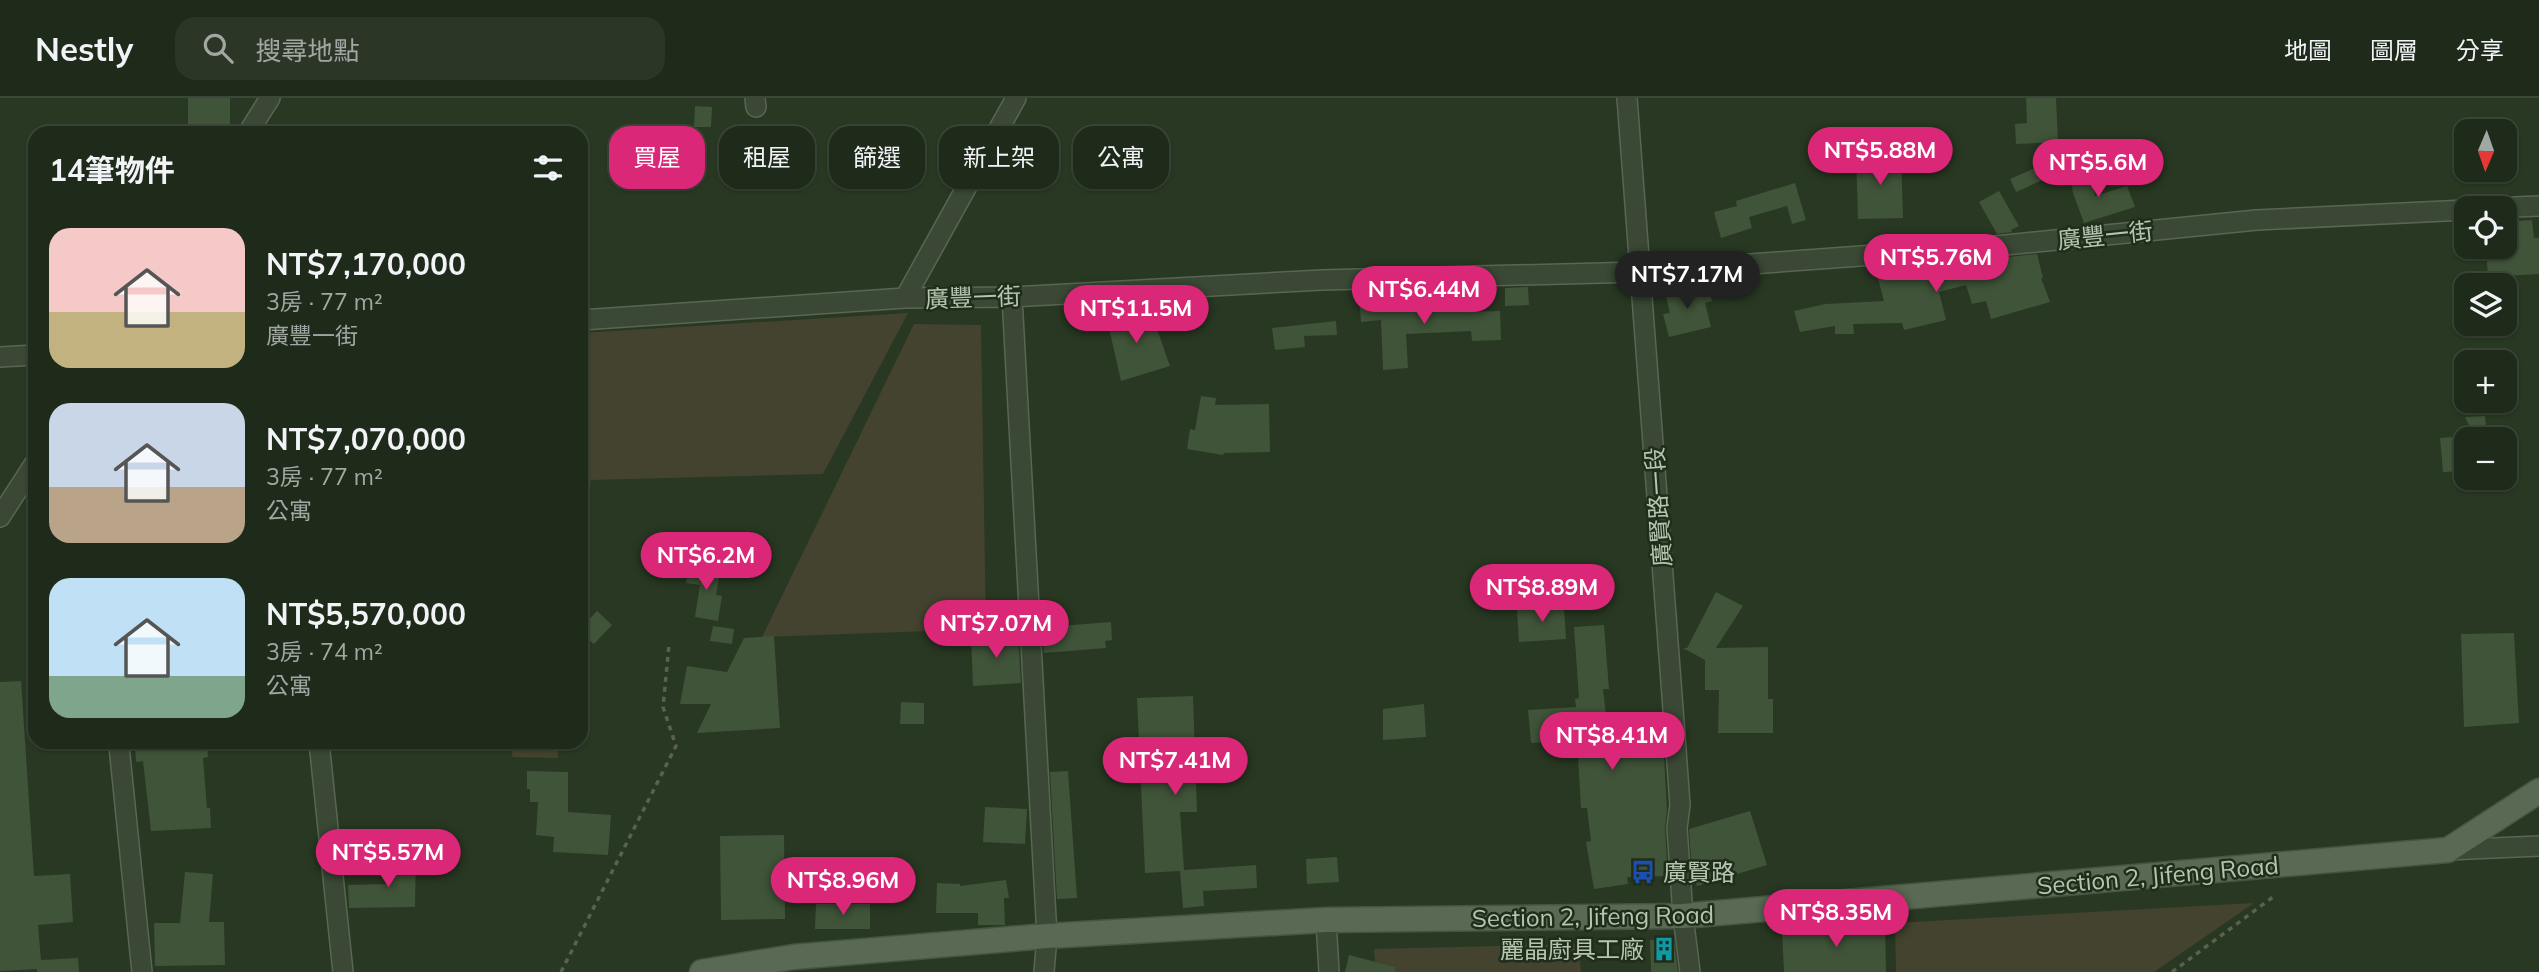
<!DOCTYPE html>
<html lang="zh-TW">
<head>
<meta charset="utf-8">
<style>
  :root { --surface:#1e2a1a; --page:#2b3627; --text:#f1f3f6; --muted:#a1a7a2; --line:#3c4639; --accent:#db2777 }
  body { margin:0; font-family:Mulish,"Noto Sans TC",sans-serif; background:var(--page); color:var(--text); height:100vh; display:flex; flex-direction:column; font-size:26px; white-space:nowrap }
  * { box-sizing:border-box; margin:0 }
  p { font-size:23px; color:var(--muted) }
  .icon { flex:none; width:38px; height:38px; fill:none; stroke:currentColor; stroke-width:2; stroke-linecap:round; stroke-linejoin:round }
  .map { position:relative; flex:1; overflow:hidden }
  .details { position:absolute; left:28px; top:28px; width:560px; height:623px; display:flex; flex-direction:column; background:var(--surface); border-radius:21px; box-shadow:0 2px 5px #0004,0 0 0 2px var(--line) }
  .details>* { flex:none }
  .banner { position:absolute; left:609px; top:28px; width:665px; height:63px; display:flex; gap:14px }
  .needle { width:46px; rotate:182deg }
  .buttons { position:absolute; left:2454px; top:21px; display:grid; gap:14px }
  .buttons a { display:grid; place-items:center; width:63px; height:63px; border-radius:14px; background:var(--surface); box-shadow:0 2px 5px #0004,0 0 0 2px var(--line); font-size:35px }
  .price { position:absolute; translate:-50% -60px; padding:0 16px; border-radius:24px; background:var(--accent); color:#fff; font-size:23px; line-height:46px; filter:drop-shadow(0 2px 4px #0008) }
  .price::after { content:''; position:absolute; left:50%; top:42px; width:21px; height:16px; margin-left:-10px; background:inherit; clip-path:polygon(0 0,100% 0,50% 100%) }
  .price.selected { background:#222; color:#fff }
  ul { padding:0; list-style:none }
  li { display:flex; align-items:center; gap:21px; height:175px; padding:0 21px }
  li span { display:grid; place-items:center; flex:none; width:196px; height:140px; border-radius:21px; color:#555 }
  li>.icon { margin-inline-start:auto }
  span .icon { width:84px; height:84px; fill:#fffc; stroke-width:1 }
  li b { font-size:30px }
  h2 { display:flex; justify-content:space-between; align-items:center; height:84px; padding:0 21px; font-size:30px }
  .chip { padding:0 24px; border-radius:21px; background:var(--surface); box-shadow:0 2px 5px #0004,0 0 0 2px var(--line); font-size:24px; line-height:63px }
  .chip.selected { background:var(--accent); color:#fff }
  header { display:flex; align-items:center; gap:42px; box-sizing:border-box; height:98px; padding:0 35px; background:var(--surface); border-bottom:2px solid var(--line) }
  header strong { font-size:33px }
  nav { display:flex; gap:38px; margin-inline-start:auto; font-size:24px }
  .search { width:490px; height:63px; background:var(--page); display:flex; align-items:center; gap:18px; box-sizing:border-box; padding:0 24px; border-radius:21px; color:var(--muted); font-size:26px }
  .map>svg:first-child { display:block }
</style>
</head>
<body>
<header>
<strong>Nestly</strong>
<div class="search"><svg class="icon" aria-label="search" viewBox="0 0 24 24"><circle cx="10" cy="10" r="6"/><path d="M15 15l6 6"/></svg>搜尋地點</div>
<nav><a>地圖</a><a>圖層</a><a>分享</a></nav>
</header>
<div class="map">
<svg width="2539" height="874" viewBox="0 0 2539 874">
  <rect width="100%" height="100%" fill="#283822"/>
  <!-- green -->
  <path fill="#43432f" d="M908 215 823 376 591 382 581 515V235Z
    M914 226 981 227 986 531 762 539Z
    M513 644H558V660L512 659Z
    M2254 805 2154 874H1896L1895 825Z
    M1578 846 1581 874H1376L1374 851Z"/>
  <!-- building -->
  <path fill="#405439" d="M188 0H230V35H188Z
    M2026 0H2056L2058 44 2016 46 2015 26 2027 25Z
    M695 8 712 9 711 29H694Z
    M2147 49 2152 84 2127 88 2123 52Z
    M1901 56 1903 120 1858 121 1856 57Z
    M2049 64 2054 77 2016 94 2010 81Z
    M2091 73 2095 98 2127 88 2135 109 2084 125 2073 95 2070 77Z
    M1795 85 1806 122 1792 126 1787 108 1749 119 1752 130 1721 140 1714 114 1737 108 1736 103Z
    M1999 93 2019 128 2011 132 2012 134 1997 136 1979 104Z
    M2532 122 2534 140H2539V176L2488 179 2486 149H2504V124Z
    M2037 156 2043 180H2041L2050 204 1991 221 1986 203 1972 206 1966 187 1939 194 1946 222 1904 232 1902 225 1853 226 1854 236H1835V228L1800 234 1794 213 1825 206 1884 203 1875 169 1908 167 1909 171 1928 166V169L1954 164 1955 168 1981 162Z
    M1698 188 1699 192 1708 189 1712 203 1705 205 1711 229 1669 239 1663 216 1670 215 1665 195Z
    M1528 189 1529 207 1505 208V190Z
    M1377 197V205L1405 204V211L1462 208V214L1500 213 1501 242 1472 243 1471 233 1406 236 1408 270 1383 272 1381 222 1361 224 1359 198Z
    M1124 214 1127 222 1152 217 1170 268 1121 283 1106 217Z
    M1336 223 1337 237 1304 238 1305 249 1275 252 1272 230Z
    M1201 298 1216 300 1215 307 1269 306 1270 354 1224 355 1223 357 1187 351 1190 331 1195 332Z
    M2485 318 2487 341H2476L2465 319Z
    M2466 338V373L2443 374 2440 340Z
    M689 468 720 473 716 497 722 498 718 523 695 519 700 487 686 485Z
    M1716 494 1743 508 1716 550 1768 549V601H1773V635H1718L1719 592H1705V562L1683 550H1687Z
    M1564 509 1566 541 1519 544 1517 512Z
    M597 513 612 527 594 546 581 535V530Z
    M1111 524 1112 542 1105 543 1106 550 1044 555 1043 535H1047V529Z
    M1604 527 1609 591H1603L1607 626 1662 622 1667 712 1665 731 1668 778 1627 779 1628 786 1594 791 1586 744 1591 743 1587 710H1581L1577 642 1531 645 1528 612 1576 609 1575 601 1579 600 1574 529Z
    M713 528 734 531 732 546 710 543Z
    M2514 535 2519 625 2464 629 2461 536Z
    M1018 536 1021 585 973 588 971 539Z
    M774 538 780 630 697 635 711 606H680L687 568 727 574 744 540Z
    M21 583 34 778 70 776 73 824 38 827 41 862 78 860 79 874H37V871L0 873V584Z
    M1193 598 1197 714H1180L1184 772 1256 767 1257 790 1203 793 1204 808 1183 810 1180 773 1145 775 1137 600Z
    M901 604 924 605V626H900Z
    M1424 606 1426 639 1383 642V611Z
    M135 644H207L208 659 203 660 207 710H210L211 730 151 733 143 663 136 664Z
    M527 673 568 674V714L611 717 608 757 553 754 554 739 536 737 538 704H530V691H527Z
    M1068 673 1077 800 1057 801 1050 674Z
    M985 709 1027 711 1025 746 983 744Z
    M1750 713 1767 767 1697 788 1692 776 1689 731Z
    M784 737 785 821 721 822 720 738Z
    M402 757H416L415 809 349 810 348 787 390 786 391 770H402Z
    M1337 759 1339 784 1307 786 1306 761Z
    M185 774 213 776 209 824H224L225 867 155 868 154 825H180Z
    M1006 782 1009 800H1004L1005 827H978V815H936L937 785 960 786V788Z
    M816 806H870V831H815Z
    M1885 823 1886 874H1784L1782 833 1836 831V827Z
    M1674 841 1678 874H1651L1650 842Z
    M1349 857 1395 869V874H1345Z"/>
  <g fill="none" stroke-linecap="round" stroke-linejoin="round">
    <!-- minor casing -->
    <g stroke="#586653" stroke-width="22">
      <path id="minor" d="M755 0 756 9
        M1627 0 1674 624 1680 707 1677 730 1683 818 1690 874
        M248 35 270 0
        M2490 110 2539 108
        M1012 199 1047 838 1044 874
        M905 200 1016 0
        M581 222 905 200 1012 199 1322 182 1640 174 1985 149 2257 122 2466 112
        M0 259 35 257
        M0 419 35 365
        M319 644 343 874
        M119 648 142 874
        M2448 752 2539 748
        M1326 822 1329 874"/>
    </g>
    <!-- major casing -->
    <g stroke="#465542" stroke-width="27">
      <path id="major" d="M702 874 793 859 1047 838 1326 822 1683 818 2448 752 2539 693"/>
    </g>
    <!-- path -->
    <path stroke="#5b614d" stroke-width="3.5" stroke-dasharray="5 5" stroke-linecap="butt" d="M561 874 676 648 663 609 669 547
      M2172 874 2273 799"/>
    <!-- minor -->
    <use href="#minor" stroke="#3a4835" stroke-width="19"/>
    <!-- major -->
    <use href="#major" stroke="#596953" stroke-width="24"/>
  </g>
  <!-- icons -->
  <defs>
    <g id="bus-bare" transform="scale(1.89)"><path d="M-5-6H5V4H4V6H2V4H-2V6H-4V4H-5ZM-3.5-4V0h7V-4ZM-3.5 1.2v1.5H-2V1.2ZM2 1.2v1.5H3.5V1.2Z" fill="#1a4fb4" stroke="#202d1b" stroke-width="2.5" paint-order="stroke"/></g>
    <g id="building-bare" transform="scale(1.89)"><path d="M-4-6H4V6H1V3H-1V6H-4ZM-2.5-4.3h1.7v1.8h-1.7ZM.8-4.3h1.7v1.8H.8ZM-2.5-1h1.7V.8h-1.7ZM.8-1h1.7V.8H.8Z" fill="#0f9aa8" stroke="#202d1b" stroke-width="2.5" paint-order="stroke"/></g>
  </defs>
  <g fill-rule="evenodd">
    <use href="#bus-bare" x="1643" y="774"/>
    <use href="#building-bare" x="1664" y="851"/>
  </g>
  <g text-anchor="middle" dominant-baseline="central" stroke-width="5" stroke-linejoin="round" paint-order="stroke">
    <!-- street labels -->
    <g font-size="24" fill="#b5c5b0" stroke="#202d1b">
      <text transform="translate(2105 137) rotate(-6)">廣豐一街</text>
      <text transform="translate(973 199) rotate(-2)">廣豐一街</text>
      <text transform="translate(1658 409) rotate(-94)">廣賢路一段</text>
      <text transform="translate(2158 777) rotate(-5)">Section 2, Jifeng Road</text>
      <text transform="translate(1593 818) rotate(-1)">Section 2, Jifeng Road</text>
    </g>
    <!-- poi labels -->
    <g font-size="24" fill="#b5c5b0" stroke="#202d1b" text-anchor="start">
      <text x="1663" y="774">廣賢路</text>
      <text x="1644" y="851" text-anchor="end">麗晶廚具工廠</text>
    </g>
  </g>
</svg>
<div class="buttons">
<a><svg class="needle" viewBox="-14 -14 28 28"><path d="M0-13l5 13h-10z" fill="#e53935"/><path d="M0 13l5-13h-10z" fill="#a1a7a2"/></svg></a>
<a><svg class="icon" aria-label="locate" viewBox="0 0 24 24"><circle cx="12" cy="12" r="6"/><path d="M12 2v4M12 18v4M2 12h4M18 12h4"/></svg></a>
<a><svg class="icon" aria-label="layers" viewBox="0 0 24 24"><path d="M12 4l9 5-9 5-9-5zM3 14l9 5 9-5"/></svg></a>
<a>+</a>
<a>−</a>
</div>
<b class="price" style="left:1880px;top:89px">NT$5.88M</b>
<b class="price" style="left:2098px;top:101px">NT$5.6M</b>
<b class="price" style="left:1936px;top:196px">NT$5.76M</b>
<b class="price selected" style="left:1687px;top:213px">NT$7.17M</b>
<b class="price" style="left:1424px;top:228px">NT$6.44M</b>
<b class="price" style="left:1136px;top:247px">NT$11.5M</b>
<b class="price" style="left:706px;top:494px">NT$6.2M</b>
<b class="price" style="left:1542px;top:526px">NT$8.89M</b>
<b class="price" style="left:996px;top:562px">NT$7.07M</b>
<b class="price" style="left:1612px;top:674px">NT$8.41M</b>
<b class="price" style="left:1175px;top:699px">NT$7.41M</b>
<b class="price" style="left:388px;top:791px">NT$5.57M</b>
<b class="price" style="left:843px;top:819px">NT$8.96M</b>
<b class="price" style="left:1836px;top:851px">NT$8.35M</b>
<div class="banner">
<a class="chip selected">買屋</a>
<a class="chip">租屋</a>
<a class="chip">篩選</a>
<a class="chip">新上架</a>
<a class="chip">公寓</a>
</div>
<section class="details">
<h2>14筆物件<svg class="icon" aria-label="filters" viewBox="0 0 24 24"><path d="M4 7h16M4 17h16"/><circle cx="9" cy="7" r="2"/><circle cx="15" cy="17" r="2"/></svg></h2>
<ul>
<li><span style="background:linear-gradient(#f6c9c9 60%,#c2b280 0)"><svg class="icon" aria-label="home" viewBox="0 0 24 24"><path d="M3 11l9-7 9 7M6 9v11h12V9"/></svg></span><div><b>NT$7,170,000</b><p>3房 · 77 m²</p><p>廣豐一街</p></div></li>
<li><span style="background:linear-gradient(#c9d6e8 60%,#b9a48a 0)"><svg class="icon" aria-label="home" viewBox="0 0 24 24"><path d="M3 11l9-7 9 7M6 9v11h12V9"/></svg></span><div><b>NT$7,070,000</b><p>3房 · 77 m²</p><p>公寓</p></div></li>
<li><span style="background:linear-gradient(#bfe0f5 70%,#7fa58c 0)"><svg class="icon" aria-label="home" viewBox="0 0 24 24"><path d="M3 11l9-7 9 7M6 9v11h12V9"/></svg></span><div><b>NT$5,570,000</b><p>3房 · 74 m²</p><p>公寓</p></div></li>
</ul>
</section>
</div>
</body>
</html>
